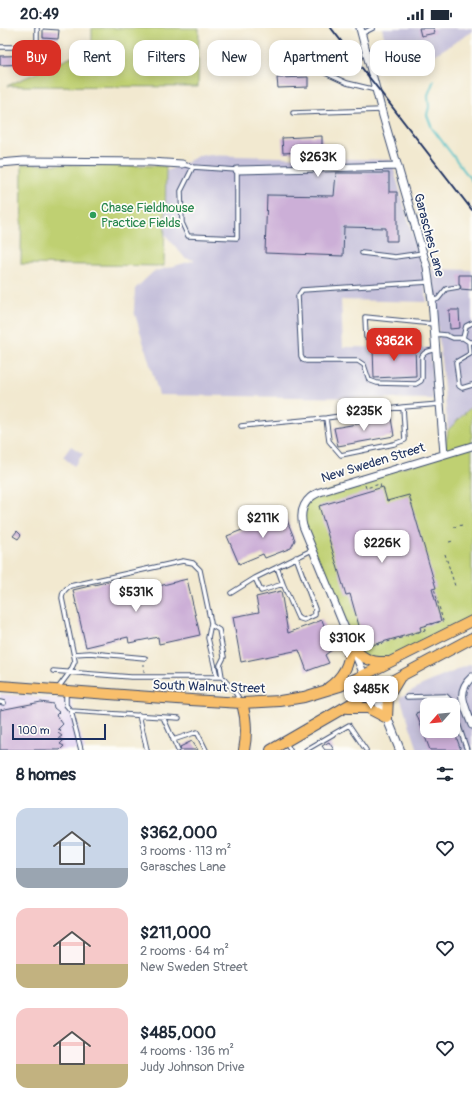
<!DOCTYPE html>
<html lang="en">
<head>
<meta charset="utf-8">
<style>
  :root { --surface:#fff; --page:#f2f2f3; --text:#1f2937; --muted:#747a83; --accent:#d93025 }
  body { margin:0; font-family:Pangolin,sans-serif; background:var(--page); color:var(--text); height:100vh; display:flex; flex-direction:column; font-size:15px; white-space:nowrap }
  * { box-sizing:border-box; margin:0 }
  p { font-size:13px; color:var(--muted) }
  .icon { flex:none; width:22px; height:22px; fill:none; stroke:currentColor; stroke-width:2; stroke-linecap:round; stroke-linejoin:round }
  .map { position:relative; height:722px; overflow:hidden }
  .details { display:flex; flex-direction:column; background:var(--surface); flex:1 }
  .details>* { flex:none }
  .guide { position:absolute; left:12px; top:12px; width:448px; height:36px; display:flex; gap:8px }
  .needle { width:26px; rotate:243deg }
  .controls { position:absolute; left:420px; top:670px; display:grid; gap:8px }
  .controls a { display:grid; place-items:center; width:40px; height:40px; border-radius:8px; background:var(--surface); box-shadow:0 2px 10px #0003; font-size:20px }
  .scale { position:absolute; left:12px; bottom:10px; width:94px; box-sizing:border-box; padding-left:4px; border:2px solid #1b2f5e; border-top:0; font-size:11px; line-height:14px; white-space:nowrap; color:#1b2f5e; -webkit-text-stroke:3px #fdfcf7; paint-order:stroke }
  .price { position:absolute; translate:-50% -34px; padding:0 9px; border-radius:8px; background:#fff; color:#222; font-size:13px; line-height:26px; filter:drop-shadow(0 1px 2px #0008) }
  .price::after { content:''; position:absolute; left:50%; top:24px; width:12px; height:9px; margin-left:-6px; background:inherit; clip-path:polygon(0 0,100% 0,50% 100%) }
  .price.active { background:var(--accent); color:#fff }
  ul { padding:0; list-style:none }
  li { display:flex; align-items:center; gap:12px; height:100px; padding:0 16px }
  li span { display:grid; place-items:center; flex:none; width:112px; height:80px; border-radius:12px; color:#555 }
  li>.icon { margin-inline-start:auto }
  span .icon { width:48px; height:48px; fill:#fffc; stroke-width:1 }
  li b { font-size:17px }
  h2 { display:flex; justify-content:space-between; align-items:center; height:48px; padding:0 16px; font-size:17px }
  .chip { padding:0 14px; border-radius:12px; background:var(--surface); box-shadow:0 2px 10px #0003; font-size:14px; line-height:36px }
  .chip.active { background:var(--accent); color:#fff }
  .status { display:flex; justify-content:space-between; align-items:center; height:28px; padding:0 20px; background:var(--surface); direction:ltr }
  .status svg { height:11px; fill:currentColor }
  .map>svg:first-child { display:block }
</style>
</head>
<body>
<div class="status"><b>20:49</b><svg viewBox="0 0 49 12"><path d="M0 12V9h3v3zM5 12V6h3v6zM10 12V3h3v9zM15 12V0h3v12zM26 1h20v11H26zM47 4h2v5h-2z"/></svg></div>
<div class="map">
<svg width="472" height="722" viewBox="0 0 472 722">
  <rect width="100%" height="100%" fill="#fdfcf7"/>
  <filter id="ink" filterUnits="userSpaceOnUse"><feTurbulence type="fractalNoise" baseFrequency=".025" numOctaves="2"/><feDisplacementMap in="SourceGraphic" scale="8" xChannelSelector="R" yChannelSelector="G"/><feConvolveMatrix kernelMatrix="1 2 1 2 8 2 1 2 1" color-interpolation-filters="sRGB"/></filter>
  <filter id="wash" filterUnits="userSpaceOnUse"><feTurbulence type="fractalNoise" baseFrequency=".012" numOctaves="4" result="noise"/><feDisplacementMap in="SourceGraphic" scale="16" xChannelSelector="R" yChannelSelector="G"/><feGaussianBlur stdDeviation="0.9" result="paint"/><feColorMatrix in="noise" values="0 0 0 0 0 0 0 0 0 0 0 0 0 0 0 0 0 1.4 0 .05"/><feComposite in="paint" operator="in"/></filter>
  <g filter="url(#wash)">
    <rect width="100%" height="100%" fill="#f2e9d0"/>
    <!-- built -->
    <path fill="#e2d4f3" d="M0 666 71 672 85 722H0Z"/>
    <!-- industrial -->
    <path fill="#c5c0da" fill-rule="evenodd" d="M382 0H472V4L426 32 391 39Z
      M201 127 391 132 423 243 427 274 341 272 343 319 430 320 433 371 159 367 134 283 135 261 153 244 195 232 185 230 151 190 152 150Z
      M432 241 472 242V378L448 402Z
      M71 418 83 426 74 438 63 429Z
      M471 636H472V722H418L400 669 420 658ZM427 677H453V703H427Z"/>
    <!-- green -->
    <path fill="#bfd072" stroke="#6d8068" d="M92 0H199L198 59 7 58 92 20Z
      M22 136 166 138 164 238 21 236Z
      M472 378V593L389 634 361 629 303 498 302 482 310 469 444 426 448 402Z"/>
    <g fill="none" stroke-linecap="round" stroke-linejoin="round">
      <!-- stream -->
      <path stroke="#54c2c9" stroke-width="2" d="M434 52 428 67 429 79 427 87 432 100 472 153"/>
    </g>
    <g id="blocks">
      <!-- building -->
      <path fill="#ccafd7" d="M419 0H434L435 5 421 8Z
        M43 1 59 2 58 11 43 10Z
        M53 27V33L32 34V36L0 37V28Z
        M308 49V59L278 60 277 50Z
        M322 108V123L283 125 282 110Z
        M336 145H389V164H397V213H386V200L344 199 343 228 265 225 267 167 334 168Z
        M459 247H472V262L460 261 461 259 459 256Z
        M449 282H459L460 300 450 301Z
        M415 318 416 348 374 350 373 320Z
        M391 390 394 408 338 418 334 400Z
        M383 459 387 473 409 467 436 560 432 561 441 593 420 599 421 603 365 619 350 566 346 567 319 478Z
        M284 485 295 512 291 520 265 530 263 526 239 536 227 508Z
        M17 503 21 507 18 511 13 508Z
        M187 551 200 607 159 616 158 609 129 615 128 609 86 619 73 562 115 552 117 560 145 553 147 561Z
        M281 563 288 605 322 592 333 621 325 627 329 635 307 643 299 622 241 634 233 589 259 584 256 569Z
        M41 674 53 676 54 680 59 684 56 687 63 696 58 701 61 702 58 705 62 708 59 710 63 713 60 716 64 718 60 722H0V682Z
        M427 681V703H454L461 722H430L416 685Z
        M192 713 198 722H181L180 719Z
        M329 714 334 722H325L322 718Z"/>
    </g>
  </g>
  <g filter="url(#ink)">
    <use href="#blocks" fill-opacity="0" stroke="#3b4b6f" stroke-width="1"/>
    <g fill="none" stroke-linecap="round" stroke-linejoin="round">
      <!-- service casing -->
      <g stroke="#3b4b6f" stroke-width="5.5">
        <path id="service" d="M361 6 373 0
          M0 19H37V0
          M301 37 319 42 347 55 376 62
          M293 85 381 82
          M182 136 193 139 237 142V210L188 208 182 195 181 163 193 139
          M362 225 395 229 423 225
          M429 254 302 262 298 268 301 328 303 332 306 333H358L364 337 369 352 377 355 416 356 421 353 422 350V328C425 323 430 322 436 322
          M432 273 438 271 446 261 458 259
          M435 306 446 307 453 310H463L469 314H472
          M463 310 466 298 472 295
          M377 312 366 309 365 289 434 296
          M469 314 470 326 456 334 459 358 462 360 472 357
          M326 390 329 413 341 427 394 416 405 412 403 379
          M241 398 326 390 403 379 440 376
          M277 539 283 556
          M255 550 261 563 283 556 298 590 304 592 315 587V581L296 529
          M231 565 255 550 312 522
          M211 597 219 602 224 629 220 637 222 649 235 664 241 674
          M74 626 90 625 145 630
          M53 643 131 649H222
          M58 660 70 644 75 633 62 570C62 565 65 561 70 558L183 533 193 535 200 542 211 595 208 610 217 649
          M66 664V677L71 683 81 722
          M407 669 446 668 450 672 452 677
          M0 674 4 675
          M453 681 467 722
          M71 683 179 690
          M139 687 147 722
          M163 689 178 722
          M173 712 197 704 206 722
          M286 715 290 722
          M306 722 349 697 366 722"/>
      </g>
      <!-- minor casing -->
      <g stroke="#3b4b6f" stroke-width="9">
        <path id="minor" d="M360 0 383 88 427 239 432 273 444 426
          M0 135 24 133 150 134 182 136
          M237 142 398 138
          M364 647 303 498C299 482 305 470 320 464L472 418
          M472 649C455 664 465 678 472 697"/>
      </g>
      <!-- tertiary casing -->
      <g stroke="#3b4b6f" stroke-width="10">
        <path id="tertiary" d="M364 647 387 690 400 722"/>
      </g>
      <!-- primary casing -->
      <g stroke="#3b4b6f" stroke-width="12">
        <path id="primary" d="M351 616C360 630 371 635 387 634
          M0 658 191 672 242 675 280 673 304 669 340 658 364 647 472 593
          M328 660C344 649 351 634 350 616
          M242 675C246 689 247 707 244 722
          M347 680H368L387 690
          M387 690 388 669 400 649
          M271 722 373 663 472 610"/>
      </g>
      <!-- path -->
      <path stroke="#3b4b6f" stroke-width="1" stroke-dasharray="3 3" stroke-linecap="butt" d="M365 457 366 460 380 456 381 460
        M454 499 462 497
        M449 514 453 513
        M445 526 455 558
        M425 603 424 598 443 593 434 560
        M377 616V617L425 603 426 606
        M144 644V636"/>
      <!-- service -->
      <use href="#service" stroke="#fff" stroke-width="3.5"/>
      <!-- minor -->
      <use href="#minor" stroke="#fff" stroke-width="7"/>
      <!-- tertiary -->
      <use href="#tertiary" stroke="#fff" stroke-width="8"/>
      <!-- primary -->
      <use href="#primary" stroke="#f8bf6c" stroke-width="10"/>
      <!-- rail -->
      <path stroke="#1b2f5e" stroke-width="2" d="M331 0 472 182"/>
    </g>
  </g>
  <!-- markers -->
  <circle fill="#2e9e5b" stroke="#fdfcf7" stroke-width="1.5" cx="93" cy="187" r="4"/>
  <g text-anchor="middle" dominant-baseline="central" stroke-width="3.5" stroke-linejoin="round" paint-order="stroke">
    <!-- leisure labels -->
    <g font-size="13" fill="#27864d" stroke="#fdfcf7" text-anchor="start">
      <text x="101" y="180">Chase Fieldhouse<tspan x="101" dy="15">Practice Fields</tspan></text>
    </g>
    <!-- street labels -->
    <g font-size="13" fill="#1b2f5e" stroke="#fdfcf7">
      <text transform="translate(429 207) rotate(75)">Garasches Lane</text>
      <text transform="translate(373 435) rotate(-17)">New Sweden Street</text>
      <text transform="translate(209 659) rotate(2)">South Walnut Street</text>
    </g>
  </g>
</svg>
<div class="controls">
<a><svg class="needle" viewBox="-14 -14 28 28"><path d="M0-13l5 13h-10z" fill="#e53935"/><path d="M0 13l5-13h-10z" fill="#747a83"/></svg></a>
</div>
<div class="scale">100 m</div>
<b class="price" style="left:318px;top:150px">$263K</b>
<b class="price active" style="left:394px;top:334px">$362K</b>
<b class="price" style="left:364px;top:404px">$235K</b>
<b class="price" style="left:263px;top:511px">$211K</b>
<b class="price" style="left:382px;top:536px">$226K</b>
<b class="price" style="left:136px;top:585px">$531K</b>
<b class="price" style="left:347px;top:631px">$310K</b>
<b class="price" style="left:371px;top:682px">$485K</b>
<div class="guide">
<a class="chip active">Buy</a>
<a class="chip">Rent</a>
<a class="chip">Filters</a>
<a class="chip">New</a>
<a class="chip">Apartment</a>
<a class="chip">House</a>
</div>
</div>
<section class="details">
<h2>8 homes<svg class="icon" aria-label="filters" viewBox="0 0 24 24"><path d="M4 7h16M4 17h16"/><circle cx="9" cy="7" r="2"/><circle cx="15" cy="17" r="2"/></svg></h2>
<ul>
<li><span style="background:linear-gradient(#c9d6e8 75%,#9aa5b1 0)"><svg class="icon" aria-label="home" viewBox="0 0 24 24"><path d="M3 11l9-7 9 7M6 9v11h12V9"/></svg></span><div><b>$362,000</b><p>3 rooms · 113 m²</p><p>Garasches Lane</p></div><svg class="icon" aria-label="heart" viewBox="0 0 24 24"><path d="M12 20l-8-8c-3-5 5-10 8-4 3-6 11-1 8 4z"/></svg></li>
<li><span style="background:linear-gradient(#f6c9c9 70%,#c2b280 0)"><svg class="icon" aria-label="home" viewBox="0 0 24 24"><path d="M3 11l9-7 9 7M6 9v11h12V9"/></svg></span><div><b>$211,000</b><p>2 rooms · 64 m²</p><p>New Sweden Street</p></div><svg class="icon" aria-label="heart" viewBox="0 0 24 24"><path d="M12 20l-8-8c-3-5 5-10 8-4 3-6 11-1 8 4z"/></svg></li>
<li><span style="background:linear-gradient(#f6c9c9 70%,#c2b280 0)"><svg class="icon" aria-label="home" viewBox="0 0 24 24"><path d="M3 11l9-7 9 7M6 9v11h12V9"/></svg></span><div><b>$485,000</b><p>4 rooms · 136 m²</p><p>Judy Johnson Drive</p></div><svg class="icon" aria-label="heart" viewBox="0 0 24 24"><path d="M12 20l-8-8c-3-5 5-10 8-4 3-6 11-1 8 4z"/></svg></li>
</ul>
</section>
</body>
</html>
